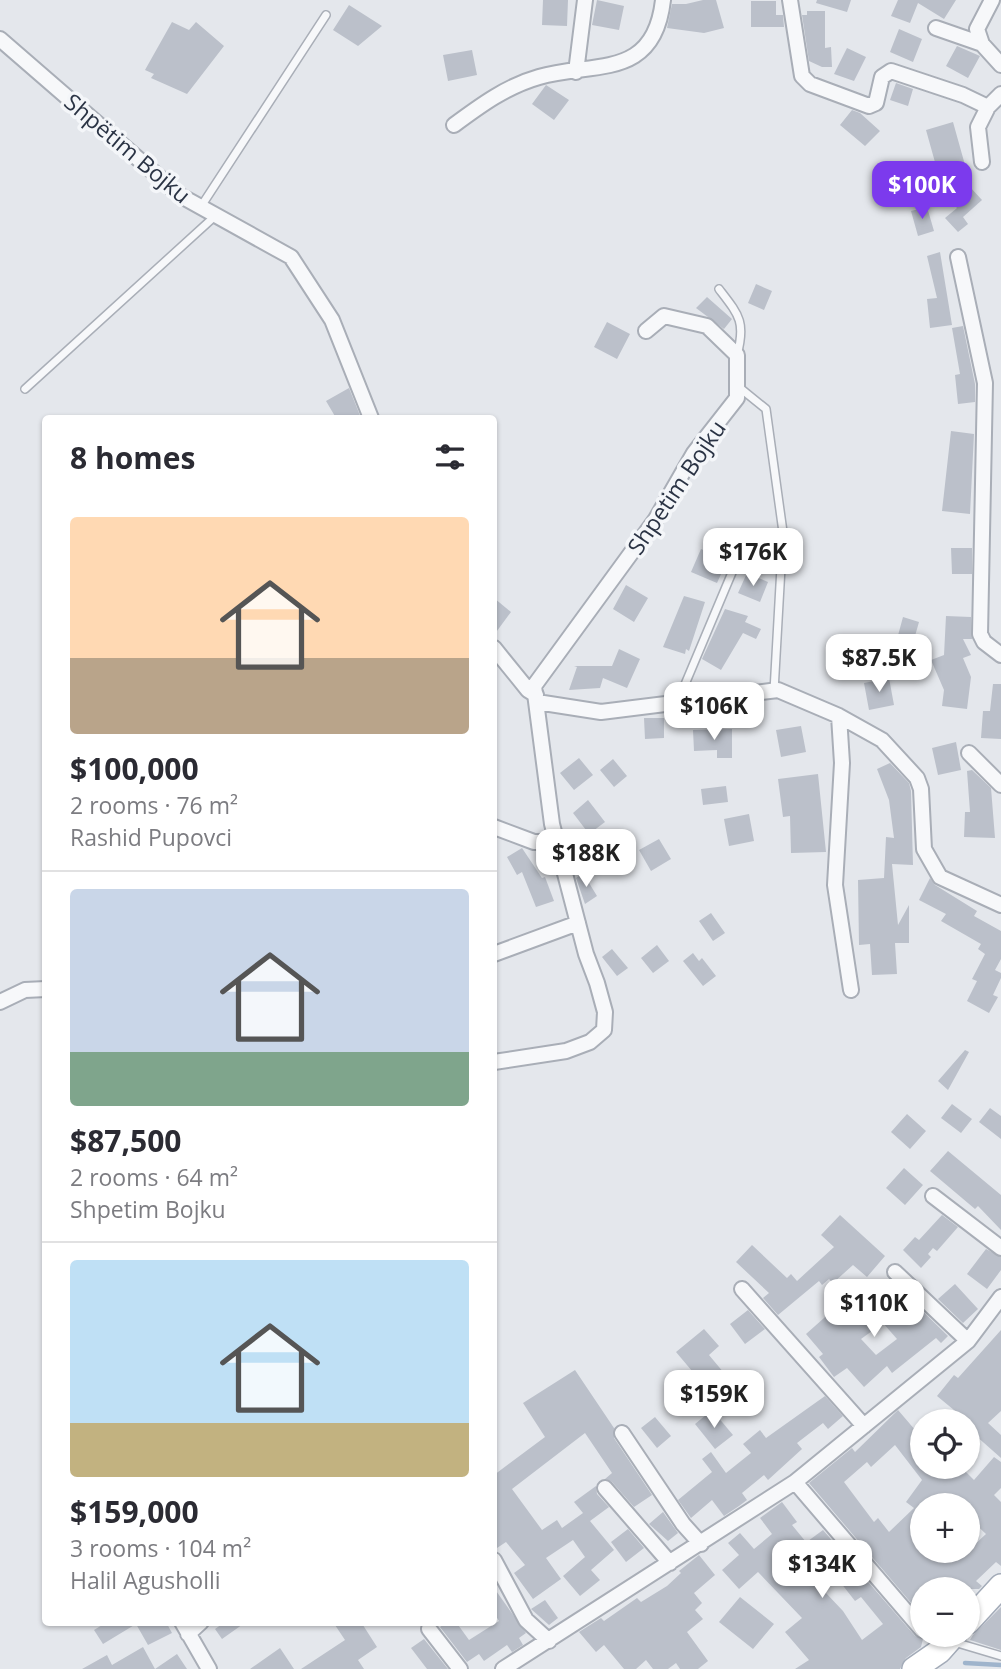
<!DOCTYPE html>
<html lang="en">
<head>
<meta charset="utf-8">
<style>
  :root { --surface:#fff; --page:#f2f2f3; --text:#2b2b33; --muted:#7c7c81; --line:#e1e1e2; --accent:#7c3aed }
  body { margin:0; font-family:"Open Sans",sans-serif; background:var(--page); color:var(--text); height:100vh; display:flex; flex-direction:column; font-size:26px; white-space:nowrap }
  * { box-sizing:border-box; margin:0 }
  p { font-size:23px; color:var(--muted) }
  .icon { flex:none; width:38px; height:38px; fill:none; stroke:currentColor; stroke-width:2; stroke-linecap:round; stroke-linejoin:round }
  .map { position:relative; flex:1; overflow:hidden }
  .panel { position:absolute; left:42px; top:415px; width:455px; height:1211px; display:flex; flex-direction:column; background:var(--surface); border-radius:7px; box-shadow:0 2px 5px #0004 }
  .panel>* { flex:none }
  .controls { position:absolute; left:910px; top:1409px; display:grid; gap:14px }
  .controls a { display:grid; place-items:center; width:70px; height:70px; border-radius:50%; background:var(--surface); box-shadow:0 2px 5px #0004; font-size:35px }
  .price { position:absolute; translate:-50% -60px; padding:0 16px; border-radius:14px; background:#fff; color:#222; font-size:23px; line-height:46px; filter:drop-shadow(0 2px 4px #0008) }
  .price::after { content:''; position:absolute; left:50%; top:42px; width:21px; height:16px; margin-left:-10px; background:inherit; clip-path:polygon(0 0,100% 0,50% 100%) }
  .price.selected { background:var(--accent); color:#fff }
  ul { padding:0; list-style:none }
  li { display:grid; align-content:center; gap:14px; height:371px; padding:0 28px }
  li+li { border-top:2px solid var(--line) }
  li span { display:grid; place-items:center; height:217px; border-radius:7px; color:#555 }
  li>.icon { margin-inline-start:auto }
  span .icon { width:126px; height:126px; fill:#fffc; stroke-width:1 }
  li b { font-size:30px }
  h2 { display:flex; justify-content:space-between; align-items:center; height:84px; padding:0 28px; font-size:30px }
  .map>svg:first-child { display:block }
</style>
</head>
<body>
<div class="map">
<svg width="1001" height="1669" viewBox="0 0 1001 1669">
  <rect width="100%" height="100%" fill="#e4e7ec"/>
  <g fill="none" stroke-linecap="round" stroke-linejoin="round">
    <!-- stream -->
    <path stroke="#9fb4cc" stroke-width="4.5" d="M965 1663 1001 1665"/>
  </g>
  <!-- building -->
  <path fill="#bbc0ca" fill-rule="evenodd" d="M543 0H568L567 26 542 25Z
    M597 0 624 6 619 30 592 25Z
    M703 0H716L724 28 704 33 667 28 672 4H686Z
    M817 0H851L847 12 816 3Z
    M898 0H956L944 19 918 3 910 23 891 16Z
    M751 1H776V15H783L784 27H751Z
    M349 5 382 26 358 46 333 30Z
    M807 11H825V48L831 47 832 67H822L809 61 802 15H807Z
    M172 22 189 30 196 22 224 46 187 94 151 78 154 74 145 70Z
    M899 29 922 39 913 62 890 52Z
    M957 46 980 56 968 78 946 66Z
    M847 48 866 57 854 81 834 74Z
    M472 50 477 75 448 81 443 55Z
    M896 83 913 89 908 106 890 100Z
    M546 85 569 100 554 120 532 104Z
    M852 110 860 113 880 131 865 146 840 125Z
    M953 122 965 165 938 173 926 130Z
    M926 173 936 193 927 198 911 180Z
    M970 187 982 200 963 217 968 224 958 232 945 218 957 208 952 202Z
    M927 207 934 231 918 236 911 211Z
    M940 252 952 325 930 328 927 299 937 298 927 256Z
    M756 284 772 291 764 310 748 303Z
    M707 297 732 319 724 329 696 308Z
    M607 322 630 334 617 359 594 347Z
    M963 326 975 384V402L958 404 955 375 960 374 952 328Z
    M349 388 361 418H336L326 401Z
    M951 431 974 434 970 514 942 511Z
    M951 548H972V574H952Z
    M701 549 727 561 717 583 691 572Z
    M747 573 768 582 760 602 738 593Z
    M626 585 648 598 634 622 613 609Z
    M684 596 705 602 689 651 686 649 685 654 663 647Z
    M494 598 511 612 494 635Z
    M725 609 748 616 745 622 761 629 756 639 743 633 721 670 702 659Z
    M946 616 971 617 972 639H963L971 655 963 658 971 677 967 709 942 706 944 690 931 660 944 655Z
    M903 617 919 622 913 643 897 639Z
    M619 649 640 659 627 688 603 678 600 688 569 690 577 667 574 666H612Z
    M889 678 894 705 869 710 864 683Z
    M993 684H1001V739L981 738 983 711H990Z
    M644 718H664V738L645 739Z
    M801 726 806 752 781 757 776 730Z
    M732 729V758H717V750L694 751 693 730Z
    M956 742 961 770 938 775 932 748Z
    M579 758 593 775 574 790 560 773Z
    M613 759 627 776 614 787 600 770Z
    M890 763 909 783 911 791 913 865 892 864 898 925 909 905V943H895L897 974 872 975 870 944 859 945 858 880 884 878 886 837 894 838 889 800 877 769Z
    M972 770 991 788 995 838 964 837 965 812H970L967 771Z
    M818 774 826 852 791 853 790 816 783 817 778 779Z
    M726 786 728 802 703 805 701 789Z
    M588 800 605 822 589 834 573 813Z
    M749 814 754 841 729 846 724 819Z
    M659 839 671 859 651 871 639 850Z
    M522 848 542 878 545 877 554 901 536 907 522 872 517 875 507 857Z
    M583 873 597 896 585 904 576 878Z
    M930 878 935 885 977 911 974 916 1001 931V959L995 970 1001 973V978L993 995 998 997 989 1013 967 1001 977 981 972 979 985 954 978 949 981 944 941 921 946 914 919 900Z
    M711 913 725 933 713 941 699 921Z
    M657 945 669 961 653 973 641 958Z
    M612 949 628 968 617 976 602 957Z
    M693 953 699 961 702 958 716 976 703 986 683 961Z
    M965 1050 969 1052 948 1090 938 1081Z
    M952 1104 972 1119 961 1133 941 1118Z
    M990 1108 1001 1116V1139L979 1122Z
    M907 1114 926 1131 910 1149 891 1132Z
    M948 1151 1001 1195V1230L978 1206 975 1209 930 1171Z
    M904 1168 923 1185 905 1205 886 1188Z
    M840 1215 885 1256 867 1277 853 1265 833 1283 829 1279 822 1285 819 1281 778 1315 763 1298 769 1293 736 1262 752 1245 787 1278 791 1274 797 1281 834 1247 821 1235Z
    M942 1215 958 1227 937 1251 933 1248 928 1254 931 1257 921 1268 903 1250 915 1237 919 1240Z
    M986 1249 1001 1257V1270L987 1289 967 1274Z
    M955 1284 978 1309 963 1323 938 1299Z
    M903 1292 948 1336 941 1343 936 1338 892 1373 887 1366 864 1387 847 1368 834 1377 819 1357 823 1354 806 1334 833 1310 842 1321 867 1303 874 1313 889 1301 894 1306ZM883 1323 897 1339 876 1355 861 1339Z
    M748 1310 765 1329 745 1344 730 1324Z
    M704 1329 719 1346 709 1355 739 1391 717 1409 688 1375 692 1371 676 1352Z
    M1001 1330V1411L988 1423 1001 1435V1458L975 1435 968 1441V1421H954L960 1415 937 1396 954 1375 958 1378Z
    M575 1370 614 1428V1438L652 1495 634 1507 612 1482 605 1479 612 1473 585 1433 512 1489 542 1530 557 1520 562 1528 583 1513 574 1502 596 1486 597 1494 609 1507 590 1521 614 1550 591 1570 600 1580 580 1596 563 1576 585 1557 573 1540 546 1558 561 1579 533 1599 514 1573 525 1565 506 1542 494 1550V1475L545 1437 523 1403Z
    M825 1396 843 1416 828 1429 823 1423 797 1443 802 1449 768 1480 764 1475 742 1493 747 1500 739 1506 724 1516 712 1500 691 1518 678 1500 712 1472 702 1459 711 1452 726 1473 751 1453 743 1444 760 1430 766 1438Z
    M712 1410 733 1435 715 1449 695 1424Z
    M898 1410 922 1438V1466H960L974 1480 994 1457 1001 1462V1488L994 1495 1001 1502V1566L996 1562 976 1581 982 1586 979 1589H922V1608L918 1611 809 1483 852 1448 855 1452ZM895 1445 922 1480 906 1502 914 1508 889 1532 878 1518 874 1522 844 1482 867 1462 871 1467ZM936 1496 946 1505H968V1517L986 1534 957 1561 948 1550H922V1505H930Z
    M655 1417 671 1436 657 1448 641 1428Z
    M782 1502 797 1522 792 1525 806 1542 790 1555 843 1611 862 1640 883 1624 861 1597 855 1601 808 1541 823 1530 915 1636 923 1639 921 1647 906 1658 900 1669H795L809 1660 785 1632 802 1618 758 1572 739 1589 722 1570 739 1555 728 1543 740 1533 754 1549 772 1534 760 1518Z
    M663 1512 678 1533 668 1541 649 1524Z
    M628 1529 644 1548 626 1562 611 1542Z
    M699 1555 715 1575 694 1593 702 1603 695 1610 703 1619 687 1632 708 1661 698 1669H680L676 1663 668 1669H653L646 1660 636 1669H624L604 1645 596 1652 579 1632 601 1618 604 1621 637 1598 641 1602 667 1586 681 1573 679 1571Z
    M494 1588 526 1633 519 1638 523 1645 512 1652 507 1645 484 1661 479 1654 467 1662 440 1627 447 1622H456L469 1640 499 1621 494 1613Z
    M740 1597 774 1624 753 1649 719 1622Z
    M545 1600 558 1618 549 1625 531 1609Z
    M1001 1607V1650L970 1640 973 1635Z
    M107 1622H166L172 1633 148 1645 136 1624 103 1644 94 1630Z
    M225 1622H246L222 1639 215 1629Z
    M333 1622H361L377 1647 358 1660 364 1669H301L345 1640Z
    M424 1639 448 1669H427L411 1648Z
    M143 1647 155 1669 177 1654 187 1669H82L107 1655 112 1665Z
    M280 1648 294 1669H250Z"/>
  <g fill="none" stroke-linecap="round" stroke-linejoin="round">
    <!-- lane casing -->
    <g stroke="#a9aeb7" stroke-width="10">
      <path id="lane" d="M200 208 326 15
        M719 289C739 315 746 322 737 355
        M740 388 766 409 783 532 774 691
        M25 389 214 217
        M678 701 736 563
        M954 1642 1001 1656"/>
    </g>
    <!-- street casing -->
    <g stroke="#a9aeb7" stroke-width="18">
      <path id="street" d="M790 0 802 76 810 84 869 106 876 103 882 77 891 71 963 95 988 107 1001 94
        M992 0 977 29 982 44 1001 65
        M936 28 982 44
        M0 39 181 196 291 257 332 320 371 418
        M576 72 585 0
        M454 125C481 105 507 86 539 77 593 61 654 81 663 0
        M982 162 978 127 988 107
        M958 257 985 383 980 634 984 642 1001 655
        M494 648 528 690 536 695
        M537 702 601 712 778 690 839 716 882 740 917 778 921 789 924 849 940 877 1001 905
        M839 716 842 763 835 885 851 990
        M969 753 1001 785
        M494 827 534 842H556
        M494 954 578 923
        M0 1002 25 990 46 989
        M494 1062 566 1051 590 1042 604 1030 605 1012 597 983 586 954 552 824 534 686 656 519 694 453 737 398V355L707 326 664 316 646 331
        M933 1196 1001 1248
        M895 1272 968 1341
        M742 1289 864 1426
        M622 1433 683 1524 701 1544
        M795 1482 922 1630
        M605 1488 670 1563
        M494 1560 526 1620 549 1641
        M182 1622 209 1669
        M429 1629 460 1669
        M188 1634 201 1622
        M503 1669 795 1482 968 1341 1001 1297"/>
    </g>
    <!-- primary casing -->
    <g stroke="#a3abb8" stroke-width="26">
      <path id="primary" d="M968 1622 1001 1586
        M914 1669 940 1651 955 1634"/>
    </g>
    <!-- lane -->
    <use href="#lane" stroke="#f7f8fa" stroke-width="7"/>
    <!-- street -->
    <use href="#street" stroke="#f7f8fa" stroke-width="14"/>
    <!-- primary -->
    <use href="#primary" stroke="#fff" stroke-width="23"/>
  </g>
  <g text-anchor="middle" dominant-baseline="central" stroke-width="7" stroke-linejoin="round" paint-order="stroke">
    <!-- street labels -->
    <g font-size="23" fill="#2b3445" stroke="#f4f6f9">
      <text transform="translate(128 148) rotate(40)">Shpëtim Bojku</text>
      <text transform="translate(676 487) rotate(-56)">Shpetim Bojku</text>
    </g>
  </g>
</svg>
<div class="controls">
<a><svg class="icon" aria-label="locate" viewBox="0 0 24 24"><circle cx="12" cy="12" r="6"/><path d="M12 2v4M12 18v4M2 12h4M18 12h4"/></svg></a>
<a>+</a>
<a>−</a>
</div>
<b class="price selected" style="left:922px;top:221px">$100K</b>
<b class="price" style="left:753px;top:588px">$176K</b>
<b class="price" style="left:879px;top:694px">$87.5K</b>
<b class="price" style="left:714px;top:742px">$106K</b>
<b class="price" style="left:586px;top:889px">$188K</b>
<b class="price" style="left:874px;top:1339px">$110K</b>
<b class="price" style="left:714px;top:1430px">$159K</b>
<b class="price" style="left:822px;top:1600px">$134K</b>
<section class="panel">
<h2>8 homes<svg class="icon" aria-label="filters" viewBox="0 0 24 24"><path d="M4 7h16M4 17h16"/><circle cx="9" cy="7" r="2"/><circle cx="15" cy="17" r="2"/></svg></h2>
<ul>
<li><span style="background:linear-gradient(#ffd9b3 65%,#b9a48a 0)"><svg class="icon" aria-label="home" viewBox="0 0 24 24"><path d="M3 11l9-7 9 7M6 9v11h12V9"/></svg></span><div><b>$100,000</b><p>2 rooms · 76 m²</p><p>Rashid Pupovci</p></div></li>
<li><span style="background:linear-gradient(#c9d6e8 75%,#7fa58c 0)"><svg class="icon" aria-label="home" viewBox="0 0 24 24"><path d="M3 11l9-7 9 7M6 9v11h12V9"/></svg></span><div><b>$87,500</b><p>2 rooms · 64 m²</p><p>Shpetim Bojku</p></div></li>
<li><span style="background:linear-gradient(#bfe0f5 75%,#c2b280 0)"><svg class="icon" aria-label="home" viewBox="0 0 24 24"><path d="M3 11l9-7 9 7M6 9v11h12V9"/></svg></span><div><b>$159,000</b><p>3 rooms · 104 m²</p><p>Halil Agusholli</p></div></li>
</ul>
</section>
</div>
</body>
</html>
